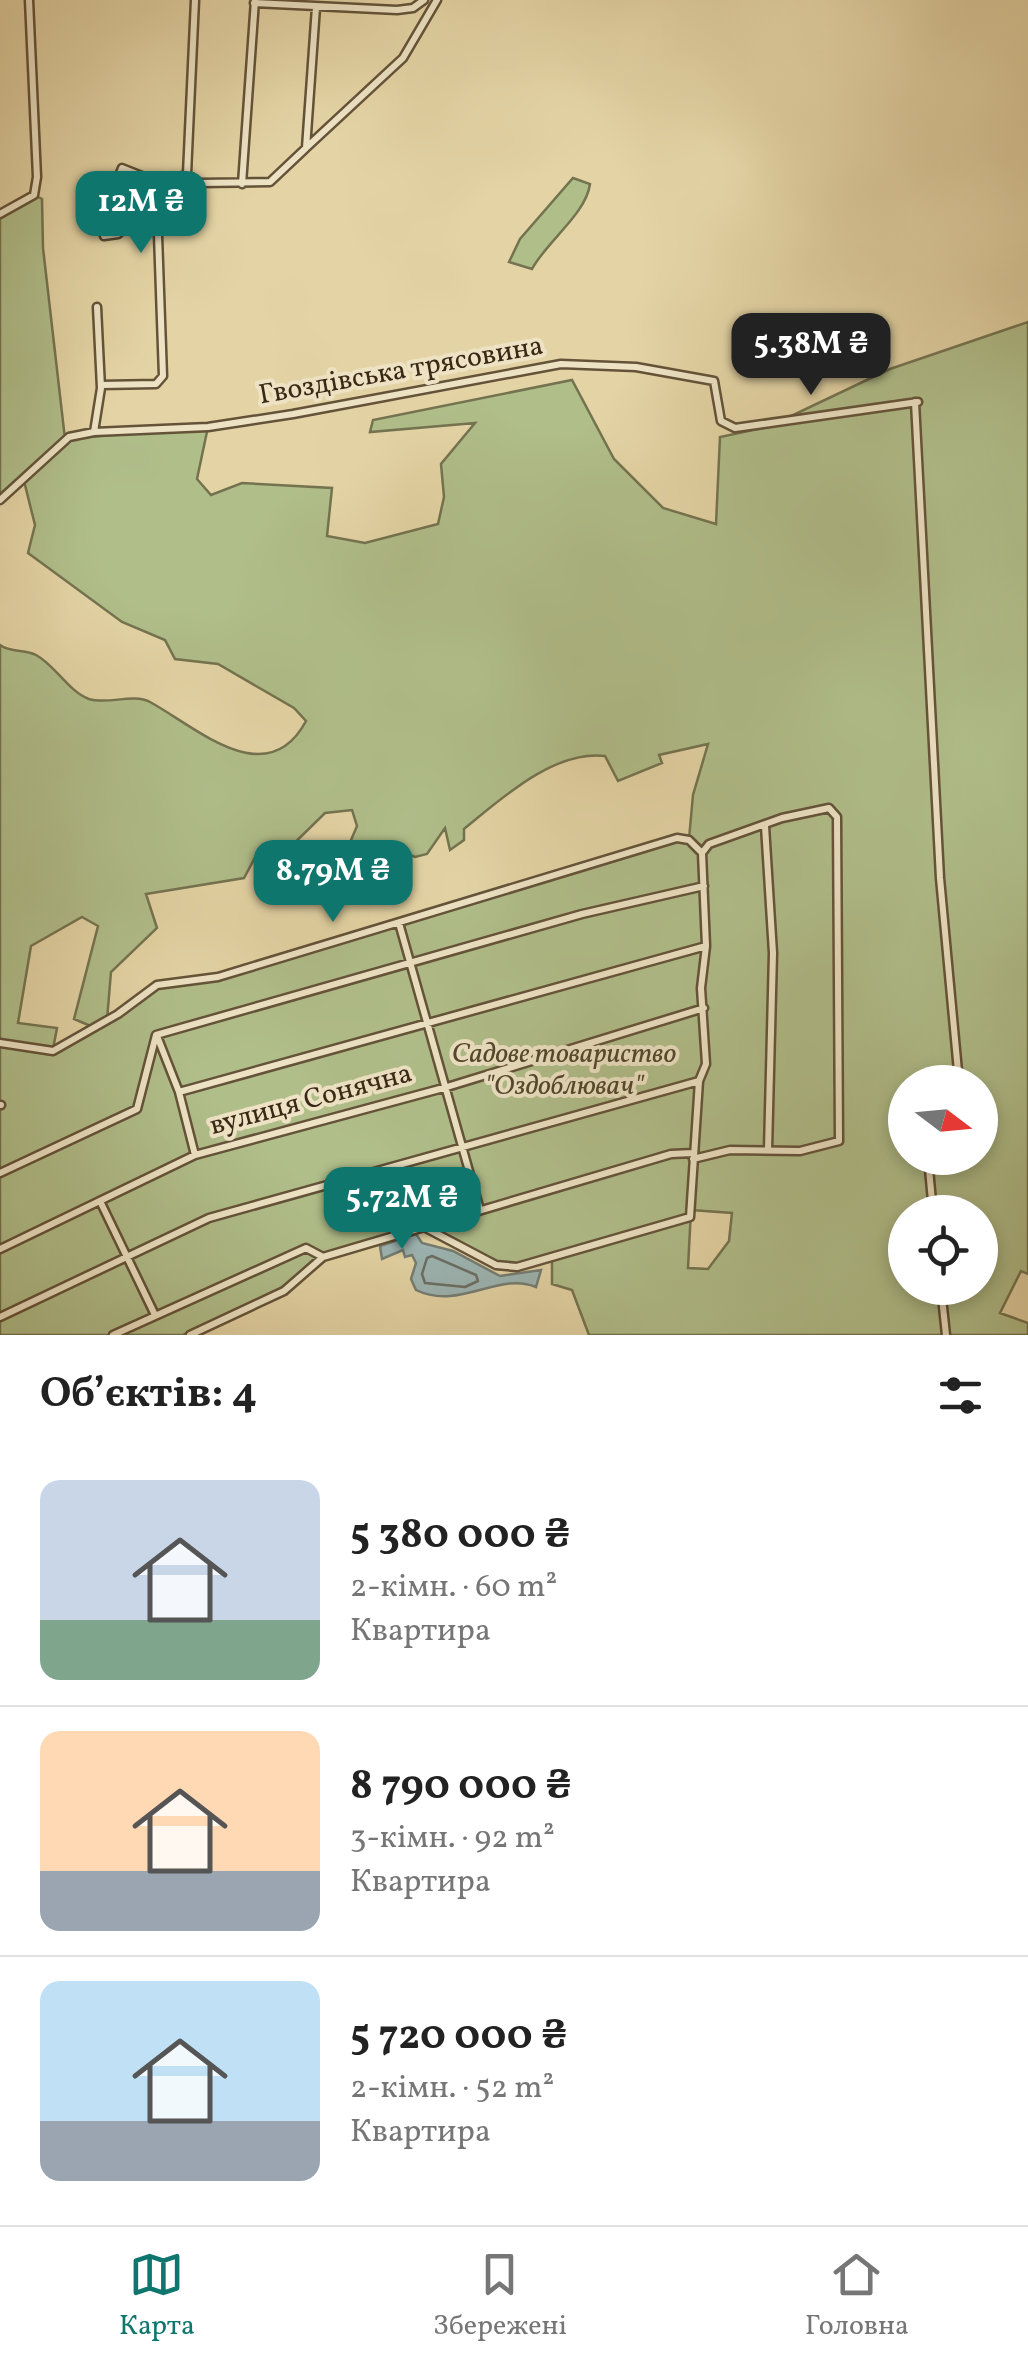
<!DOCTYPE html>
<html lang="uk">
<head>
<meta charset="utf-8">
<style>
  :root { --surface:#fff; --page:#f6f6f6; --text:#222; --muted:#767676; --line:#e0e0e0; --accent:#0f766e }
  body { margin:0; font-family:Vollkorn,serif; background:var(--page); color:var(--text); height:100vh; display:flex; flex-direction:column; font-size:38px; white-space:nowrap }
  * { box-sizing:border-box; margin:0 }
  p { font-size:32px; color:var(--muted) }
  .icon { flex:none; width:55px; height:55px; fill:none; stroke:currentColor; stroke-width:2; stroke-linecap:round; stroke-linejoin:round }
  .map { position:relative; height:1335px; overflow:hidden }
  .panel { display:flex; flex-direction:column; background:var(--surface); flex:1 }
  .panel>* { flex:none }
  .needle { width:65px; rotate:106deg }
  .buttons { position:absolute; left:888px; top:1065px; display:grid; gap:20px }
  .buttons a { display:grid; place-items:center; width:110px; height:110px; border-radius:50%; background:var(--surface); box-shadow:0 5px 15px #0003; font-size:50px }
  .price { position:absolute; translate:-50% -85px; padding:0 22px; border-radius:20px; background:var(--accent); color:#fff; font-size:32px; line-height:65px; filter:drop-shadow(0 2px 5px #0008) }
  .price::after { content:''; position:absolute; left:50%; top:60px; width:30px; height:22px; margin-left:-15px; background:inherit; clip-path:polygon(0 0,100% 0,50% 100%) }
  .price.on { background:#222; color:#fff }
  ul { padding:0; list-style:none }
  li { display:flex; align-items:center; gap:30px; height:250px; padding:0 40px }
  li+li { border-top:2px solid var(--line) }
  li span { display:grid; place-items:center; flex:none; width:280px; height:200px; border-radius:20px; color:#555 }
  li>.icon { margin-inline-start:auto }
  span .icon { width:120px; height:120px; fill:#fffc; stroke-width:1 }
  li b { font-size:42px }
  h2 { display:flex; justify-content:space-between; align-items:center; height:120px; padding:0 40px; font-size:42px }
  .tab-bar { display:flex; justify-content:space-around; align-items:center; height:140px; border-top:2px solid var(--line); background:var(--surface); font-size:28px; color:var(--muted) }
  .tab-bar a { display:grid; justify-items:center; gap:5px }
  .tab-bar .on { color:var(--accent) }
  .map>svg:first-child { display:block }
</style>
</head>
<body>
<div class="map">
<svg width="1028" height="1335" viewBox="0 0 1028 1335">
  <rect width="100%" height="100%" fill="#e4d4a5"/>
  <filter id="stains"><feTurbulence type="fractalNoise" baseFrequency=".002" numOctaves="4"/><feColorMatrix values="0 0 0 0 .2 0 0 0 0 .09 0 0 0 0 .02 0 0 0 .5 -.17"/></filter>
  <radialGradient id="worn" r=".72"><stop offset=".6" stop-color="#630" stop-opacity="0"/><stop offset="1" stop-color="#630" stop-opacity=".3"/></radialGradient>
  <!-- green -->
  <path fill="#b0be8a" stroke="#747350" stroke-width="2.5" fill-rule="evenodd" d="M573 178 590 184C586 214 547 241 532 269L509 262 520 239Z
    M34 195 42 199 43 248 65 439 208 427 197 479 211 495 242 483 332 488 327 536 365 543 438 524 444 497 441 464 475 423 370 432 373 420 572 380 614 459 663 508 716 524 720 437 768 427 890 369 1028 322V1274L1021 1271 1000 1313 1028 1323V1335H589L572 1290 552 1284V1257C491 1275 477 1255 424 1227L323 1257 314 1268 281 1288 183 1335H0V645C11 653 25 649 36 655 55 665 69 692 89 699 108 705 133 693 150 702 196 727 267 794 306 721L294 708 218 664 175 659 165 640 122 622 28 553 35 525 23 477 0 500V214ZM708 744 693 795 689 839 677 838 218 977 157 985 107 1020 111 972 157 928 146 894 244 878 258 852 273 864 325 813 352 810 357 826 330 890 356 903 371 858 381 866 394 849 415 857 427 854 445 828 450 850 464 840V829C502 798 554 750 605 756L618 781 662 763 659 755ZM82 917 98 926 74 1019 93 1027 53 1049 57 1028 18 1023 31 946ZM905 1082H980V1158H905ZM691 1210 732 1213 729 1241 708 1269 688 1268ZM905 1212H980V1288H905Z"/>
  <!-- water -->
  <path fill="#9cb5b3" stroke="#747d74" stroke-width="2.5" d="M416 1234 422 1243 453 1251 500 1276 541 1270 536 1287C499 1271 459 1311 416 1290L411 1279 416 1263 412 1255 405 1257 403 1250 382 1259 380 1246Z"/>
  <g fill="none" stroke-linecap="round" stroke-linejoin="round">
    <!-- shore -->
    <path stroke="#6a6e64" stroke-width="2.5" d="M432 1256 476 1275 478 1281 465 1287 425 1283 422 1274 427 1258Z"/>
    <!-- minor casing -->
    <g stroke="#645339" stroke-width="11">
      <path id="minor" d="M195 0 187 174 200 183 270 182 306 148 316 7
        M254 3 397 10 413 8 424 0
        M307 147 403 58 437 0
        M120 173 122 168 162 184
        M242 184 255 0
        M0 214 34 195 37 177 29 0
        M104 236 118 234 157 201
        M101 385 156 384 163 376 157 207 164 183 187 174
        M915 402 940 878 959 1082
        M94 432 101 388 97 307
        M0 500 69 437 94 432 208 427 293 414 561 364 636 367 714 381 721 421 735 428 918 402
        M765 826 773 953 768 1150
        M399 923 480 1210
        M157 1036 179 1092 195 1155
        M0 1043 53 1051 118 1014 157 985 218 977 677 838 689 840 702 853 706 946 701 988 706 1064 699 1081 690 1217 517 1267 496 1265 424 1227
        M179 1092 706 946
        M0 1105H1
        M928 1158 933 1212
        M693 1159 730 1150 800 1151 839 1141 837 817 829 808 782 818 709 844 702 853
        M0 1173 137 1109 156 1035 582 914 704 886
        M100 1201 155 1315
        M0 1249 195 1155 447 1087 704 1008
        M941 1288 946 1335
        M0 1317 209 1218 699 1081
        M113 1335 306 1248 323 1257 671 1154 693 1153
        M190 1335 284 1291 323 1257"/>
    </g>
    <!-- minor -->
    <use href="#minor" stroke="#ede3c4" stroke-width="6"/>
  </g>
  <g text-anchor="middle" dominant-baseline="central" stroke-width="8" stroke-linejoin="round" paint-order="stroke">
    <!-- street labels -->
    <g font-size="28" fill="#392815" stroke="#ede3c4">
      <text transform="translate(401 371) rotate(-10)">Гвоздівська трясовина</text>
      <text transform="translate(311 1100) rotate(-15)">вулиця Сонячна</text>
    </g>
    <!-- park labels -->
    <g font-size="28" font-style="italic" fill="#51462c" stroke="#ede3c4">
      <text x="564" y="1054">Садове товариство<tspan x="564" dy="32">"Оздоблювач"</tspan></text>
    </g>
  </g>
  <rect width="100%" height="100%" filter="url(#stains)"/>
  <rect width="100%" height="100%" fill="url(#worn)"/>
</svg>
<div class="buttons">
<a><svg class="needle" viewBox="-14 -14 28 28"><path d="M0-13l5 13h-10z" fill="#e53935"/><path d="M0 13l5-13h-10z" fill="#767676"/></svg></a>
<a><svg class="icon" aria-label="locate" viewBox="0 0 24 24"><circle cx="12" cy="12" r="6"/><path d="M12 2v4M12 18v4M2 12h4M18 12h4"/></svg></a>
</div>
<b class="price" style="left:141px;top:256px">12M ₴</b>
<b class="price on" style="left:811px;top:398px">5.38M ₴</b>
<b class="price" style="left:333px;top:925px">8.79M ₴</b>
<b class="price" style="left:402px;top:1252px">5.72M ₴</b>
</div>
<section class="panel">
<h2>Об’єктів: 4<svg class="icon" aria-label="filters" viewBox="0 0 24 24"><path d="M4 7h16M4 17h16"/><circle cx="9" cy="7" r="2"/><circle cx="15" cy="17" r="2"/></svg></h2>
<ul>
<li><span style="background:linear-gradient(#c9d6e8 70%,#7fa58c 0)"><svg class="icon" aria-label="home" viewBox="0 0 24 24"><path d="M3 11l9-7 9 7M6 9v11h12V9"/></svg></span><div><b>5 380 000 ₴</b><p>2-кімн. · 60 m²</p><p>Квартира</p></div></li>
<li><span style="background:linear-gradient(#ffd9b3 70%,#9aa5b1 0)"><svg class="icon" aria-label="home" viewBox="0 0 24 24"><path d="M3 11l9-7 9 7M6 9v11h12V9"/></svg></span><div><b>8 790 000 ₴</b><p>3-кімн. · 92 m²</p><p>Квартира</p></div></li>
<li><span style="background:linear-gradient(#bfe0f5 70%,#9aa5b1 0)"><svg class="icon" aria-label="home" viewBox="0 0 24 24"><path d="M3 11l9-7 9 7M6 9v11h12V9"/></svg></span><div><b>5 720 000 ₴</b><p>2-кімн. · 52 m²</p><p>Квартира</p></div></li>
</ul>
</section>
<nav class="tab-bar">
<a class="on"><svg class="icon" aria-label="map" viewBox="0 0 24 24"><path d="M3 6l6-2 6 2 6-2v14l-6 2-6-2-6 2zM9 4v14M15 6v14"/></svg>Карта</a>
<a><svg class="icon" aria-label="saved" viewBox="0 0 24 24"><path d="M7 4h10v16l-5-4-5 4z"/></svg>Збережені</a>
<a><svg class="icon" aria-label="home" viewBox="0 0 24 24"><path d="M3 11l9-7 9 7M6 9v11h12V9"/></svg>Головна</a>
</nav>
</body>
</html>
